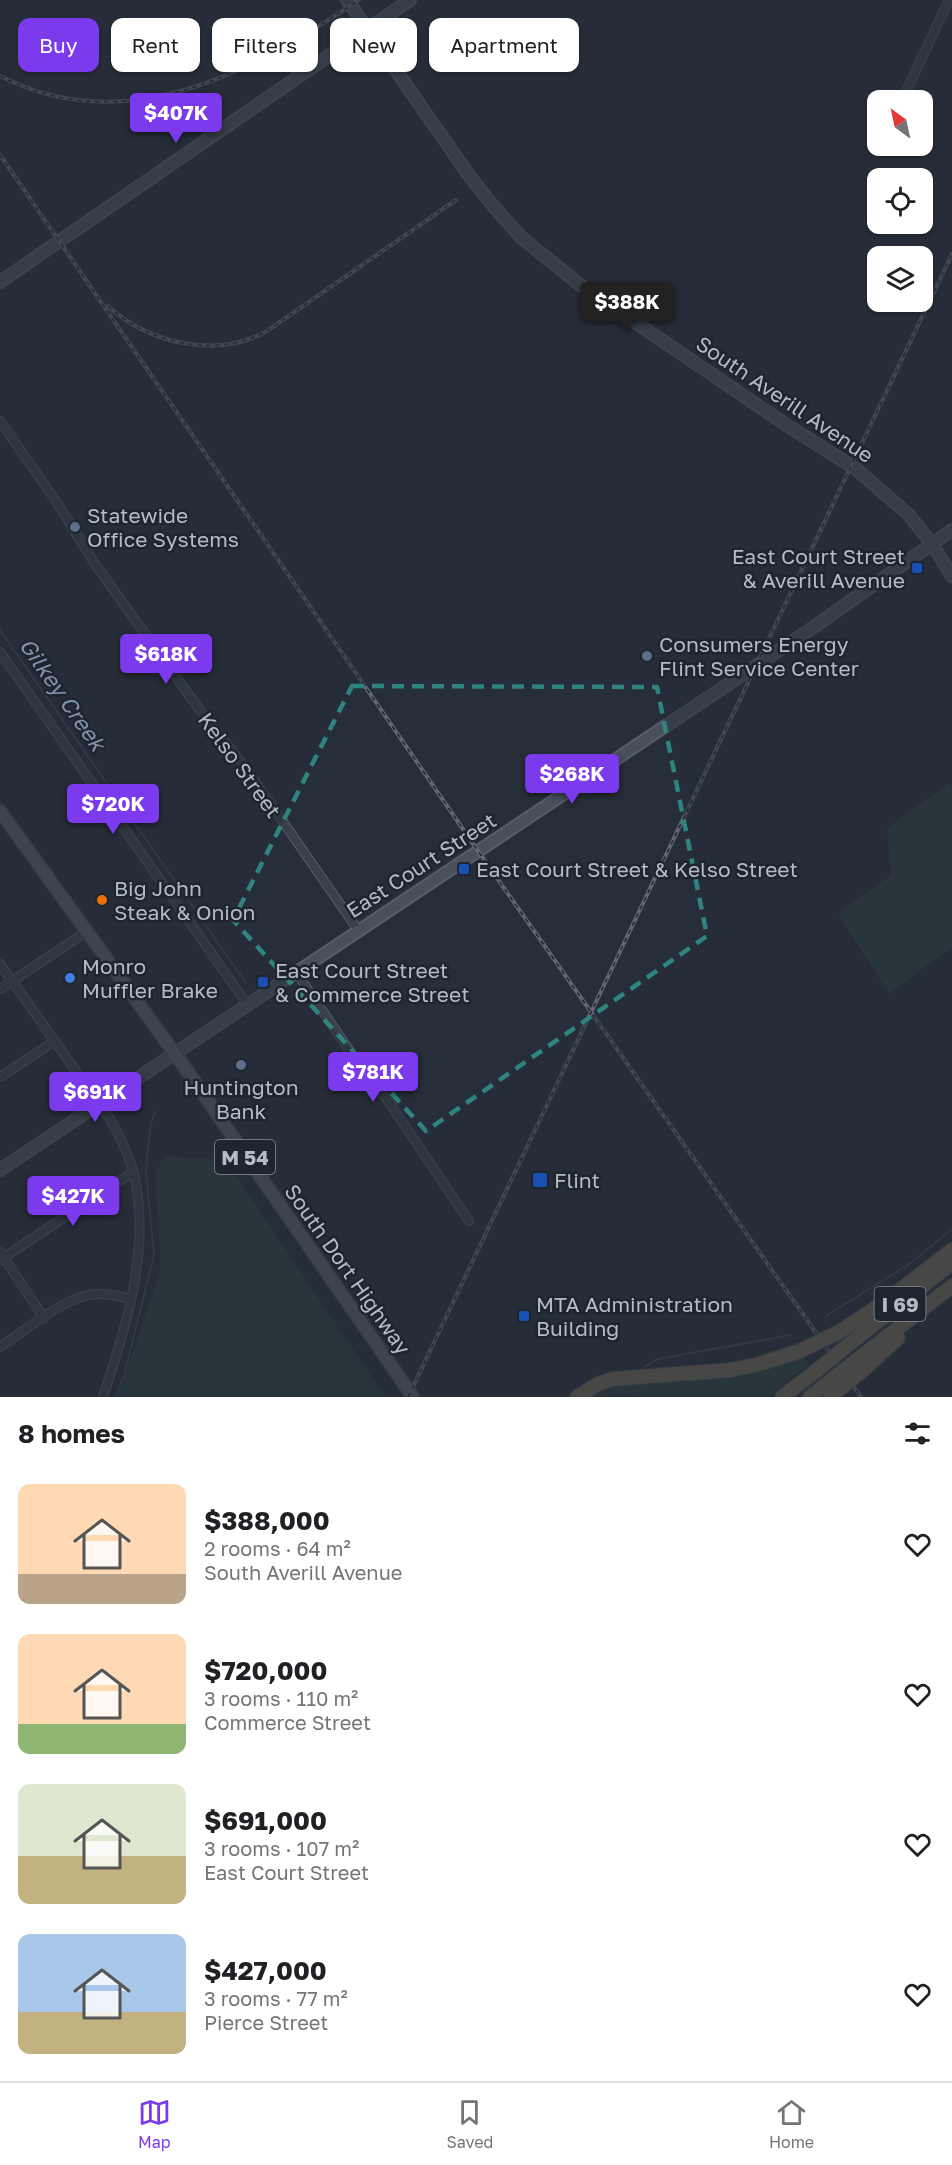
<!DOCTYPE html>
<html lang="en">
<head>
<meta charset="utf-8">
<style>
  :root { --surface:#fff; --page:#f2f2f2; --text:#202124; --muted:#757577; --line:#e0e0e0; --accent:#7c3aed }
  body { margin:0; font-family:"Golos Text",sans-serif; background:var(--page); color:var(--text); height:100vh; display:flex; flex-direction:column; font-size:22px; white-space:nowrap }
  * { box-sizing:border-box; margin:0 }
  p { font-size:20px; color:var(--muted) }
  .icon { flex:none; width:33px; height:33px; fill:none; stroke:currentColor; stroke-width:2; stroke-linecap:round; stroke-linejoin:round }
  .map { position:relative; height:1397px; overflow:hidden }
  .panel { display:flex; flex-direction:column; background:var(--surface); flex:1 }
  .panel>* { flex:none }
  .hud { position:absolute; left:18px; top:18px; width:600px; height:54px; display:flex; gap:12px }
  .needle { width:39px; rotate:327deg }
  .tools { position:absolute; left:867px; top:90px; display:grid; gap:12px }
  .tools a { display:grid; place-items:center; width:66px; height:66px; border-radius:12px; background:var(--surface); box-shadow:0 2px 4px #0004; font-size:30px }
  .price { position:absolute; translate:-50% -51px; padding:0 14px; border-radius:6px; background:var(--accent); color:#fff; font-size:20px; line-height:39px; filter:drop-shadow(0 2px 3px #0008) }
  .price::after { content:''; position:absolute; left:50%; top:36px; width:18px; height:14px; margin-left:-9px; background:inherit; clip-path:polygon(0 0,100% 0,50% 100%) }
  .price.active { background:#222; color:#fff }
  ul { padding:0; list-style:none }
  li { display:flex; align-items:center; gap:18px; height:150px; padding:0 18px }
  li span { display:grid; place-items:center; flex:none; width:168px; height:120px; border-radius:12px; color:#555 }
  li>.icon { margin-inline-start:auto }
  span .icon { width:72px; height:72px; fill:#fffc; stroke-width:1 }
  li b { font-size:26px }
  h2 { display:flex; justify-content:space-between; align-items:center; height:72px; padding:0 18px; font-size:26px }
  .tag { padding:0 21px; border-radius:12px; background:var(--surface); box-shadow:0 2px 4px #0004; font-size:21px; line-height:54px }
  .tag.active { background:var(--accent); color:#fff }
  .dock { display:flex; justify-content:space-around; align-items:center; height:84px; border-top:2px solid var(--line); background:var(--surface); font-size:16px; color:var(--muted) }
  .dock a { display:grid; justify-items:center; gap:3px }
  .dock .active { color:var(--accent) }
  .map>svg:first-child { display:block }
</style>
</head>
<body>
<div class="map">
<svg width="952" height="1397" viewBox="0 0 952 1397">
  <rect width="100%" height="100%" fill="#262e39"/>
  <!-- green -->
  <path fill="#2c3e3f" d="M949 783 952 789V947L889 994 838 913 891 875 887 828Z
    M163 1156 226 1160 385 1397H118L161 1267 155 1175Z
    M802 1354 809 1364 768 1397H640C623 1392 606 1397 589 1397L614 1384Z"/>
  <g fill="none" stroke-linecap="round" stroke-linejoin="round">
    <!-- stream -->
    <path stroke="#3d4c60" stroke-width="1.5" d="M0 630 246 983
      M826 1316 911 1263 952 1229
      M644 1367 658 1359 791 1335
      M116 1397 125 1372 154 1255 146 1172 150 1128 155 1111"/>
    <!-- street casing -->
    <g stroke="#575e68" stroke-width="10">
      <path id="street" d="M902 100 949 0
        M0 421 56 501 95 564 199 709 247 770 358 930
        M0 652 247 1004
        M0 964 110 1119C120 1137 129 1155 134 1174 151 1249 126 1327 103 1397
        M296 972 375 1088 384 1095 469 1221
        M0 989 86 932
        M0 1077 55 1041
        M0 1252 44 1318
        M0 1260 133 1172
        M0 1347C23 1332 58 1303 84 1296 100 1292 115 1295 130 1299"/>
    </g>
    <!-- secondary casing -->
    <g stroke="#575e68" stroke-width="14">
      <path id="secondary" d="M347 0 468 174 494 207 522 238 579 284 785 424 856 469 909 515 932 544 952 576
        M0 282 410 0
        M0 1170 808 631 952 530"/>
    </g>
    <!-- primary casing -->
    <g stroke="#424953" stroke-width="15">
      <path id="primary" d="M0 811 188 1072 413 1397"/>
    </g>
    <!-- highway casing -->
    <g stroke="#444b55" stroke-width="16">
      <path id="highway" d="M839 1332 882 1304 952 1250
        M848 1345 952 1263
        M858 1359 952 1286
        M864 1369 898 1338
        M577 1397 598 1384 613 1379 731 1370 759 1364 800 1351
        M782 1397 815 1372
        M810 1397 824 1386"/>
    </g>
    <!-- street -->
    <use href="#street" stroke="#39404a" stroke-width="8"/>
    <!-- secondary -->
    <use href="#secondary" stroke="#48505c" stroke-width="10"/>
    <!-- primary -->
    <use href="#primary" stroke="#575f6a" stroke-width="12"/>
    <!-- highway -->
    <use href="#highway" stroke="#6f6657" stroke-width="14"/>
    <!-- rail casing -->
    <g stroke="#606773" stroke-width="4">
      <path id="rail" d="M0 76C128 141 253 71 359 0
        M0 155 478 851 861 1397
        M108 306C148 344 218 359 267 331L456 200
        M408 1397 952 254"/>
    </g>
    <!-- rail -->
    <use href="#rail" stroke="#1e252f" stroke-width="1.5" stroke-dasharray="4.5" stroke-linecap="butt"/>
    <!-- highway-bridge casing -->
    <g stroke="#444b55" stroke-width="16" stroke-linecap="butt">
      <path id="highway-bridge" d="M800 1351 839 1332
        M815 1372 848 1345
        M824 1386 858 1359
        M831 1396 864 1369"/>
    </g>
    <!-- highway-bridge -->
    <use href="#highway-bridge" stroke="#6f6657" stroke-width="14"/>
  </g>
  <!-- marked area -->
  <path d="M0 0H952V1397H0ZM352 686 657 687 707 936 426 1131 233 920Z" fill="#262e39" fill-opacity=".55" fill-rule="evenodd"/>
  <path fill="none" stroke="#30847f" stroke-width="4.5" stroke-dasharray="12 8" stroke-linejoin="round" d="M352 686 657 687 707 936 426 1131 233 920Z"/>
  <!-- markers -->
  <g fill="#5c6f8a" stroke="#1e252f" stroke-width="2">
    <circle cx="75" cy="527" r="6"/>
    <circle cx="647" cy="656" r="6"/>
    <circle cx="241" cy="1065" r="6"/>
  </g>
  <g fill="#1a4fb4" stroke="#1e252f" stroke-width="2">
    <rect x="911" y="562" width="12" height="12" rx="3"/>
    <rect x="458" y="863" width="12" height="12" rx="3"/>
    <rect x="257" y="976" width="12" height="12" rx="3"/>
    <rect x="532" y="1172" width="16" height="16" rx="3"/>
    <rect x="518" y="1310" width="12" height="12" rx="3"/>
  </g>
  <circle fill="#e8710a" stroke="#1e252f" stroke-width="2" cx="102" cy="900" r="6"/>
  <circle fill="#3f7fe0" stroke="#1e252f" stroke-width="2" cx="70" cy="978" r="6"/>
  <g text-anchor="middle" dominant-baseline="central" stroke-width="5" stroke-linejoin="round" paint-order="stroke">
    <!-- shield labels -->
    <g fill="#1e252f" stroke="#888e98" stroke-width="1.5">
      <rect x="215" y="1140" width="60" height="34" rx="4.5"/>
      <rect x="874.5" y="1287" width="51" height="34" rx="4.5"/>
    </g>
    <g font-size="20" font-weight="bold" fill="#b5bbc5">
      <text x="245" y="1157">M 54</text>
      <text x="900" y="1304">I 69</text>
    </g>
    <!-- street labels -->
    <g font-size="21" fill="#b5bbc5" stroke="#1e252f">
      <text transform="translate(785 399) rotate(34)">South Averill Avenue</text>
      <text transform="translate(240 765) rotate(54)">Kelso Street</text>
      <text transform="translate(421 865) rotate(-33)">East Court Street</text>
      <text transform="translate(348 1269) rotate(55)">South Dort Highway</text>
    </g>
    <!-- poi labels -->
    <g font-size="21" fill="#b5bbc5" stroke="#1e252f" text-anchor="start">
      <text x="87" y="515">Statewide<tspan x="87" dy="24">Office Systems</tspan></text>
      <text x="905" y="556" text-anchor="end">East Court Street<tspan x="905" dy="24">&amp; Averill Avenue</tspan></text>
      <text x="659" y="644">Consumers Energy<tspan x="659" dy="24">Flint Service Center</tspan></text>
      <text x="476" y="869">East Court Street &amp; Kelso Street</text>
      <text x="114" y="888">Big John<tspan x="114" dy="24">Steak &amp; Onion</tspan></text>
      <text x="82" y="966">Monro<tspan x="82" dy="24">Muffler Brake</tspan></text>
      <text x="275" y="970">East Court Street<tspan x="275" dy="24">&amp; Commerce Street</tspan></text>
      <text x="241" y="1087" text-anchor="middle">Huntington<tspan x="241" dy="24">Bank</tspan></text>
      <text x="554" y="1180">Flint</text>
      <text x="536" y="1304">MTA Administration<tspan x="536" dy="24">Building</tspan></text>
    </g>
    <!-- water labels -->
    <g font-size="22" font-style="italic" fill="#8092aa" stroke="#1e252f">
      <text transform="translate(63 694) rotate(55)">Gilkey Creek</text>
    </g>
  </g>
</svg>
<div class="tools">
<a><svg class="needle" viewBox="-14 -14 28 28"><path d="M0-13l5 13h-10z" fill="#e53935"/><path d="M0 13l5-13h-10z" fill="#757577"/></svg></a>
<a><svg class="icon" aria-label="locate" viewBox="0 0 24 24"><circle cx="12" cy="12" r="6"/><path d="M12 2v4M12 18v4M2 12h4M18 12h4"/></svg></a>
<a><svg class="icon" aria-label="layers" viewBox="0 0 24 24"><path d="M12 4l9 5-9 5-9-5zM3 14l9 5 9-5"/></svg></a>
</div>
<b class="price" style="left:176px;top:144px">$407K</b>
<b class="price active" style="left:627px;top:333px">$388K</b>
<b class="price" style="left:166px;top:685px">$618K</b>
<b class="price" style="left:572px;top:805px">$268K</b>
<b class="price" style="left:113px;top:835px">$720K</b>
<b class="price" style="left:373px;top:1103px">$781K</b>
<b class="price" style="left:95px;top:1123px">$691K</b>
<b class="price" style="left:73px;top:1227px">$427K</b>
<div class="hud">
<a class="tag active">Buy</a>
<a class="tag">Rent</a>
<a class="tag">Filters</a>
<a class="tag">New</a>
<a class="tag">Apartment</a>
</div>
</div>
<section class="panel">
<h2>8 homes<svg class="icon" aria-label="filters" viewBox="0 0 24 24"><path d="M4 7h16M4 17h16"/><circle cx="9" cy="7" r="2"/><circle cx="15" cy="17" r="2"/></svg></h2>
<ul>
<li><span style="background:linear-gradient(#ffd9b3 75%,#b9a48a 0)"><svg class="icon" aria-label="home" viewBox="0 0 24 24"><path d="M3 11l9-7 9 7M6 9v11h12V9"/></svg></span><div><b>$388,000</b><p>2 rooms · 64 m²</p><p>South Averill Avenue</p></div><svg class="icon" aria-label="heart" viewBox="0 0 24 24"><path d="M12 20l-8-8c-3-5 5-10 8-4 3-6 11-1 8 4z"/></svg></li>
<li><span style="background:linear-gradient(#ffd9b3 75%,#8fb573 0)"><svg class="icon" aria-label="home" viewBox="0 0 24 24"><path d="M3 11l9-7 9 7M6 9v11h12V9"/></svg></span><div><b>$720,000</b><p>3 rooms · 110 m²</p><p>Commerce Street</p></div><svg class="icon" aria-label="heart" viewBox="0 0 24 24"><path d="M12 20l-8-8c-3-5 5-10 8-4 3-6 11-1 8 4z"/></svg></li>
<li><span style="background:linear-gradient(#dfe7d0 60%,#c2b280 0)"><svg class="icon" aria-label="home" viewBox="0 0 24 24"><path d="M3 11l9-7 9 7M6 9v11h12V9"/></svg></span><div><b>$691,000</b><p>3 rooms · 107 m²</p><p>East Court Street</p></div><svg class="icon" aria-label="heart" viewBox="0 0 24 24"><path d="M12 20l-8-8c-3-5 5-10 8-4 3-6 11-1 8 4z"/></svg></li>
<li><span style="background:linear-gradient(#a9c7e8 65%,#c2b280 0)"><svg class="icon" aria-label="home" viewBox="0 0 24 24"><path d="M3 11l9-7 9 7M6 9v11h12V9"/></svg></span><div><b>$427,000</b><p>3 rooms · 77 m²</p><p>Pierce Street</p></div><svg class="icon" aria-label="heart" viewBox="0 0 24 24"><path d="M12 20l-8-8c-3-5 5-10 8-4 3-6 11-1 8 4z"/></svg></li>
</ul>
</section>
<nav class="dock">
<a class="active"><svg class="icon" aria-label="map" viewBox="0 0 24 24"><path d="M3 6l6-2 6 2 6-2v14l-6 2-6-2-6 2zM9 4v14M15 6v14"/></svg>Map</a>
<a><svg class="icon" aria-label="saved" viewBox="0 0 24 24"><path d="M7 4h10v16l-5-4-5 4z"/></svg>Saved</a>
<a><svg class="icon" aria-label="home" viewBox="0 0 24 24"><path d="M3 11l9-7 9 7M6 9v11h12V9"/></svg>Home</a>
</nav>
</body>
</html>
